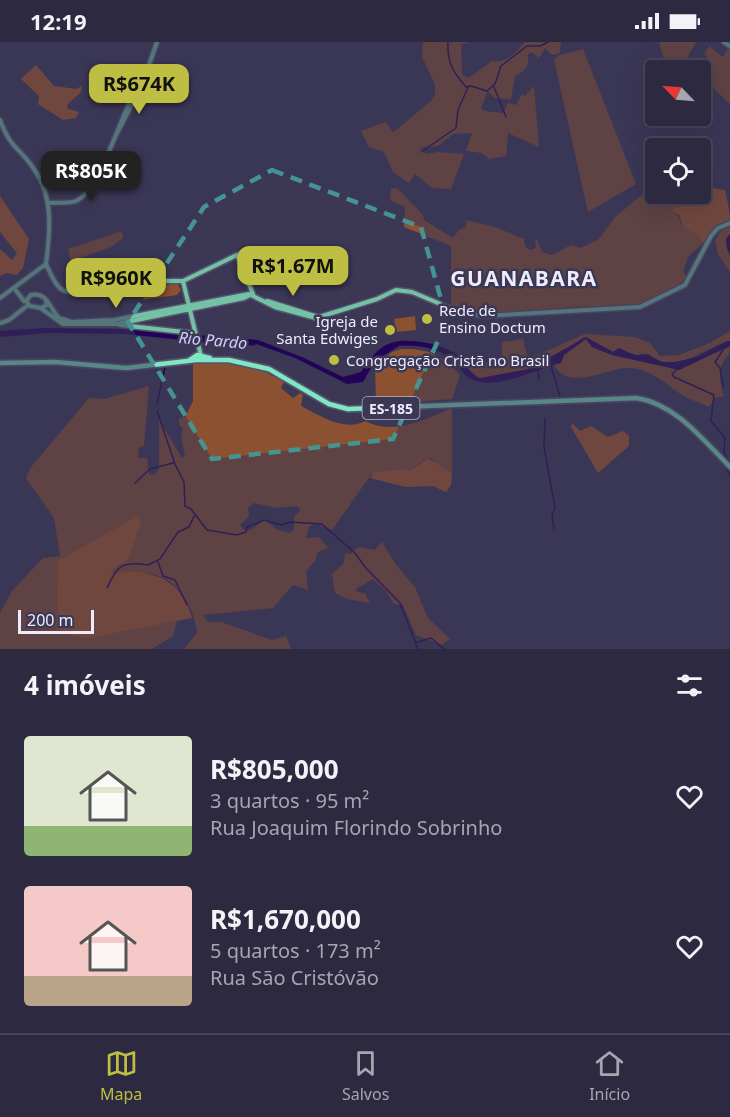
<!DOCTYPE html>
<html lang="pt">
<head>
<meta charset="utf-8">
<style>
  :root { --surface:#2c2940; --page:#38354b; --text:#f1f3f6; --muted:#a6a6b1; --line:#484559; --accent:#bebe42 }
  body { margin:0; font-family:"Noto Sans",sans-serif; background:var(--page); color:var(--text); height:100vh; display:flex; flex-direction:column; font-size:22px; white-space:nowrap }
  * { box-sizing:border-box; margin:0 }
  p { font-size:20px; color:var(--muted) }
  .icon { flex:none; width:33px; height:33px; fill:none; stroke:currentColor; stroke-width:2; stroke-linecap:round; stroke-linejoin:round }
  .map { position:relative; height:607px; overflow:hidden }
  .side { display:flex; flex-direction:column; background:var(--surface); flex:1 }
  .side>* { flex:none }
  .needle { width:39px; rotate:295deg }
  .tools { position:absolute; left:645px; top:18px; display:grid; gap:12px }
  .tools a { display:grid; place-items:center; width:66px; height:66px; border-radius:6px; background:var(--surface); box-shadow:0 6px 24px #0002,0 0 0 2px var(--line); font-size:30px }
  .scale { position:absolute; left:18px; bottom:15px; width:76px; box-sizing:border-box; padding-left:6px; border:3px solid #edecfc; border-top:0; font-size:16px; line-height:21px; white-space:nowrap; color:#edecfc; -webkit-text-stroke:4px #3b3755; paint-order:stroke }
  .price { position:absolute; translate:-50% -51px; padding:0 14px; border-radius:12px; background:var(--accent); color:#111; font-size:20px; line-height:39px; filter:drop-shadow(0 2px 3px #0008) }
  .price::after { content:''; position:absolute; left:50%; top:36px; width:18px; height:14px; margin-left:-9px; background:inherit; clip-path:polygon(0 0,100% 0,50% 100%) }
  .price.selected { background:#222; color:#fff }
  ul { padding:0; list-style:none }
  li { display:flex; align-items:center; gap:18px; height:150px; padding:0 24px }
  li span { display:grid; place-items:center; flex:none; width:168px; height:120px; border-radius:6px; color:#555 }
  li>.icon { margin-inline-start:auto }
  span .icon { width:72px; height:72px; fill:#fffc; stroke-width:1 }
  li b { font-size:26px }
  h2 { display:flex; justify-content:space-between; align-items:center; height:72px; padding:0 24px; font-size:26px }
  .status { display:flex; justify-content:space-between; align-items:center; height:42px; padding:0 30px; background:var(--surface); direction:ltr }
  .status svg { height:16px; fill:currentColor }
  .dock { display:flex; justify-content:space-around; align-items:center; height:84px; border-top:2px solid var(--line); background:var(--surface); font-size:16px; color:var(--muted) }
  .dock a { display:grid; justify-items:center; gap:3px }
  .dock .selected { color:var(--accent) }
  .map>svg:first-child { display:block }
</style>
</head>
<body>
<div class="status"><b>12:19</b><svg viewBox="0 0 49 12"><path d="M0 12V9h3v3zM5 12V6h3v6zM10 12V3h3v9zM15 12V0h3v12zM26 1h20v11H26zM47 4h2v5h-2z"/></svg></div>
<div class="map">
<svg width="730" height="607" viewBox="0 0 730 607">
  <rect width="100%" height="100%" fill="#3b3755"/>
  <!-- green -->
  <path fill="#8b5130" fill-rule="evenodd" d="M423 0H470L461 2 462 33 469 36 492 19C506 22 516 10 525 0H561L560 11 552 13 545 6 539 16 532 10 528 12C529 24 527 28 515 34L511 57 494 56 488 49 481 66 484 69 503 71 508 61 516 63 522 52 525 54 534 44 539 105 508 91 506 114 489 117 482 111 466 109 472 91 453 92 438 104 419 106 426 112 438 110 464 112 451 147 432 146 415 132 409 141 393 130 384 110 369 105 361 89 386 80 393 90 395 89 432 58 435 52V42L422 15Z
    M659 0H696L686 18 695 28H674L672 25H666Z
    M709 4 723 15 730 4V62L713 46 701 45V33L711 19 704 12Z
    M583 7 636 142 588 170 554 18 559 13Z
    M397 146 423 173 424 178 453 196 459 188 465 186 467 181 465 178 495 185 524 197 525 204 530 208 536 206 535 198 537 197 542 210 552 213 571 203 581 206 599 197 615 175 639 155 655 149 656 152H680L673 157 679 162 677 172 684 187 697 192 703 201 688 215 683 230 688 235C676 246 660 257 644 261 621 269 594 263 570 265 529 269 491 277 451 265V204L404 185 405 165 390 158 391 147Z
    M730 183V197L726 205 730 215V230L718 212 715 198 721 189Z
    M122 189 123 196 111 205 71 219 68 207Z
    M177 241 181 248 177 253 143 258 141 247Z
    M415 274 416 288 396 290 394 277Z
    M730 289V299C706 304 686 326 660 319 655 318 652 314 647 312 638 309 638 319 622 307L614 310 583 295C562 312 507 343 479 336 470 334 462 318 456 312L483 320 502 321V300L523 297 528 317 585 292 635 295 650 301 660 314 679 313 710 301Z
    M586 297 592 305 612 313 682 327 690 321 730 305C730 315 725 314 722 323 718 332 721 345 724 354L715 356 709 365C701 361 691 358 684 354 664 342 651 325 626 326 606 327 566 350 554 322L561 321 564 313Z
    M401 307C427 306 444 313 460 333L452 357 376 363 375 324 392 310Z
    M219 319 266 329 270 333 285 338 281 346 293 356 300 351 303 353 301 363 303 365C320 374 346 390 365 379 395 394 423 378 452 366V432L440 426 431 416 424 418 410 429 402 427 373 430 332 488 315 481 309 485 306 496 319 495 328 506 318 510 315 519 306 529 308 548 293 543 273 566 203 573 208 580H221L272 598 286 594 291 607H184L197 591C195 568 179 539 156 533 141 528 124 534 110 530L121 523 106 493 72 512 59 547 57 590 82 596 177 579 173 594 152 607H0V571L12 549 43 516 60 514 54 476 26 436 31 425 89 356 104 357 149 344 144 404 139 405 138 416H147L149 432 154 433 159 427V378L182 416 185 415 181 393 183 386 179 383V376L185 375 193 359V320ZM253 461 277 466 297 464 301 468 294 475V487L290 491 278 488 265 478 251 488H244L240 483 249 474 248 466Z
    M382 500 396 523 415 545 428 576 450 597 442 603 416 593 403 563 394 562 386 549 373 537 356 547 357 550 365 551 370 561 347 557 335 551 332 532 344 521 345 511 351 512 358 505 375 508Z"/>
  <!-- forest -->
  <path fill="#b15b24" d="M36 23 54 44 76 47 82 44 81 50 67 63 68 67 79 70 76 76 63 78 38 62 39 54 21 37Z
    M701 138 712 146 725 148C727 158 730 168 730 179L720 182 703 201 697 192 684 187 679 173 672 168 679 165 673 157 680 152H700Z
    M0 154 29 197 23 226 17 233 7 231 0 234V207L12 218 17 211 0 190Z
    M572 381 580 389 591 384 608 395 623 389 629 394V404L598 431 571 385Z
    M428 416 452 432 451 443 446 450 433 444 406 445 370 436 373 430 402 427 410 429Z
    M138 474 141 480 128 517 110 530C118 532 126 530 134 530 164 531 185 547 192 576L94 595 82 596 57 590 58 519Z"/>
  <!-- water -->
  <path fill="#230357" d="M44 286 121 287 258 298 302 315 343 335 361 330C380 300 393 295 427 301 437 303 450 307 457 313 466 321 470 332 480 336L529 327 586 295 613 310 619 306C631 311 634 315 647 312L662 320H675L697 315 727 299H730V304L679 328 612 313 592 305 586 297 564 313 561 321C538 326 500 347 476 339 465 336 462 329 455 321 443 307 418 302 399 304L375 319 363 340 347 342 295 316 253 301 229 303 125 292 50 291 0 295V289Z"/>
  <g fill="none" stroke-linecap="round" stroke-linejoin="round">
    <!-- stream -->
    <path stroke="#230357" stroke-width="1.5" d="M448 0C447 21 453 30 466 45L471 44 487 49 495 42 501 24 527 4H540L548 0
      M494 45 506 75
      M421 110 456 86 458 68 468 45
      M550 321 560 354
      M678 326 672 332 674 335 714 353 711 379 725 396 724 411 728 418
      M538 327 539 338
      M723 344 720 326 715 320 723 308
      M157 362 165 325
      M157 369 175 422 184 440 185 464 191 467 207 488 237 493 246 490 247 485 264 478 281 483 290 480 322 482 355 511 365 525 400 561 418 607
      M545 377 544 405 555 466 552 473 554 488
      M725 424 730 433
      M135 441 150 427 173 421
      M158 520 163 534 175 538 187 563
      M107 546C117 523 123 519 148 523L160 517 178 490 189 485 194 474
      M415 601 431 596 444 607"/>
    <!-- river -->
    <path stroke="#230357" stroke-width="4.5" d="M730 195 728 198 730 208
      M232 302 254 301"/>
    <!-- secondary casing -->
    <g stroke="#575470" stroke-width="7">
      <path id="secondary" d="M724 0 730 4
        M0 78C10 106 20 106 34 127 54 155 50 190 46 222
        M115 95 142 43 157 0
        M48 161C56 160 68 162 76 159 104 146 120 65 144 37
        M46 222C50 230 54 242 61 247 72 256 115 244 129 241
        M130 236 133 239 131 242 128 240Z
        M133 239H183L237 213 253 252
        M183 239 201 314
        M14 246 24 259 26 258
        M0 256 46 222
        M46 258 47 263 41 266 30 264 26 259 31 253C47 249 50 267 59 276L72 280 114 278 249 252 275 265 316 276 377 257 396 248 412 250 457 269 483 274 640 265 685 243 711 194 718 186 730 181
        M267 259 318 275
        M42 267 63 282H117L244 256 252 252
        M0 281 9 278 28 263
        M120 283 193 291"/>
    </g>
    <!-- primary casing -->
    <g stroke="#575470" stroke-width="8">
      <path id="primary" d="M188 319 197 313 210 316
        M0 321 55 320 126 326 196 318H229L269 327 329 362 348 367 637 356C677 363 703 398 730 425"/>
    </g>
    <!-- secondary -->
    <use href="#secondary" stroke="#73c2a6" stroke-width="4"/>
    <!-- primary -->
    <use href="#primary" stroke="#7fe7c4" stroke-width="4.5"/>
  </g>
  <!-- marked area -->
  <path d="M0 0H730V607H0ZM272 128 421 185 447 279 393 397 212 417 128 280 204 165Z" fill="#3b3755" fill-opacity=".55" fill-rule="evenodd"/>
  <path fill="none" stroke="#469492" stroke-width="4.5" stroke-dasharray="12 8" stroke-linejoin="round" d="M272 128 421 185 447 279 393 397 212 417 128 280 204 165Z"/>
  <!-- markers -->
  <g fill="#bebe42" stroke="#3b3755" stroke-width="2">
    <circle cx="427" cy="277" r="6"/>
    <circle cx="390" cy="288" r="6"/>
    <circle cx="334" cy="318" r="6"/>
  </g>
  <g text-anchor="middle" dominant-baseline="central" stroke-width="5" stroke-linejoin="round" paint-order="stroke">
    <!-- shield labels -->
    <rect fill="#3b3755" stroke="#b8b6ca" stroke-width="1.5" x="362.5" y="355" width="57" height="22" rx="4.5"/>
    <g font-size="14" font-weight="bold" fill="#edecfc">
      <text x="391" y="366">ES-185</text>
    </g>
    <!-- poi labels -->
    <g font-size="15" fill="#edecfc" stroke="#3b3755" text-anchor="start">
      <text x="439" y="268">Rede de<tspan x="439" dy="17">Ensino Doctum</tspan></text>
      <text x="378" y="279" text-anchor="end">Igreja de<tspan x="378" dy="17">Santa Edwiges</tspan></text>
      <text x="346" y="318">Congregação Cristã no Brasil</text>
    </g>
    <!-- water labels -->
    <g font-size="16" font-style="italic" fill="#d3cffe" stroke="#3b3755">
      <text transform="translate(213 298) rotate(5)">Rio Pardo</text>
    </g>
    <!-- district labels -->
    <g font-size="21" font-weight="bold" letter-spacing="1.5" fill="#edecfc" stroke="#3b3755">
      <text x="524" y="236">GUANABARA</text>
    </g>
  </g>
</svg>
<div class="tools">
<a><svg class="needle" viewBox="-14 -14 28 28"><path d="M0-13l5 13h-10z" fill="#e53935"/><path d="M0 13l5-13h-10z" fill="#a6a6b1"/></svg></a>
<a><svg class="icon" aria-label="locate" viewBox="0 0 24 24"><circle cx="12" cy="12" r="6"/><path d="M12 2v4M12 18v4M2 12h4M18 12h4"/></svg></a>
</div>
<div class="scale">200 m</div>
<b class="price" style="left:139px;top:73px">R$674K</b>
<b class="price selected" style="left:91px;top:160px">R$805K</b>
<b class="price" style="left:293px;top:255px">R$1.67M</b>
<b class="price" style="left:116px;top:267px">R$960K</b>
</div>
<section class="side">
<h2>4 imóveis<svg class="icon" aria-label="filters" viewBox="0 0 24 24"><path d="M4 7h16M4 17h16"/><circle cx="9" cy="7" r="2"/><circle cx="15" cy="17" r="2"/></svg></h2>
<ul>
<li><span style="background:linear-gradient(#dfe7d0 75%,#8fb573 0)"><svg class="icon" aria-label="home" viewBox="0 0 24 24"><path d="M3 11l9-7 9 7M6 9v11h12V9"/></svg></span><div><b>R$805,000</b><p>3 quartos · 95 m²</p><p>Rua Joaquim Florindo Sobrinho</p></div><svg class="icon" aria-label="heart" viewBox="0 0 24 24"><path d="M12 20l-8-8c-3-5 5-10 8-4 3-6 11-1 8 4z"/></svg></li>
<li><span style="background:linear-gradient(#f6c9c9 75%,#b9a48a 0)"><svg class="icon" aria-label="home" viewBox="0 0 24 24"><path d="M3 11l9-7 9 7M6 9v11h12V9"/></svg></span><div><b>R$1,670,000</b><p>5 quartos · 173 m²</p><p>Rua São Cristóvão</p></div><svg class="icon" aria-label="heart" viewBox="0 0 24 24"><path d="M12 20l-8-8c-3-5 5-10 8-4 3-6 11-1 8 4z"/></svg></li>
</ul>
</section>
<nav class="dock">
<a class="selected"><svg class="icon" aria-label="map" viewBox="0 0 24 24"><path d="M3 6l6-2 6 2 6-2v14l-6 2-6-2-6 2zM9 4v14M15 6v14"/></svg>Mapa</a>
<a><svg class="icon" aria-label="saved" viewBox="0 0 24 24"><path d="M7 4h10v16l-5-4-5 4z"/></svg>Salvos</a>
<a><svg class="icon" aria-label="home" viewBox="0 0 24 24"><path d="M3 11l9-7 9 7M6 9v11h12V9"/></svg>Início</a>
</nav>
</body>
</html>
